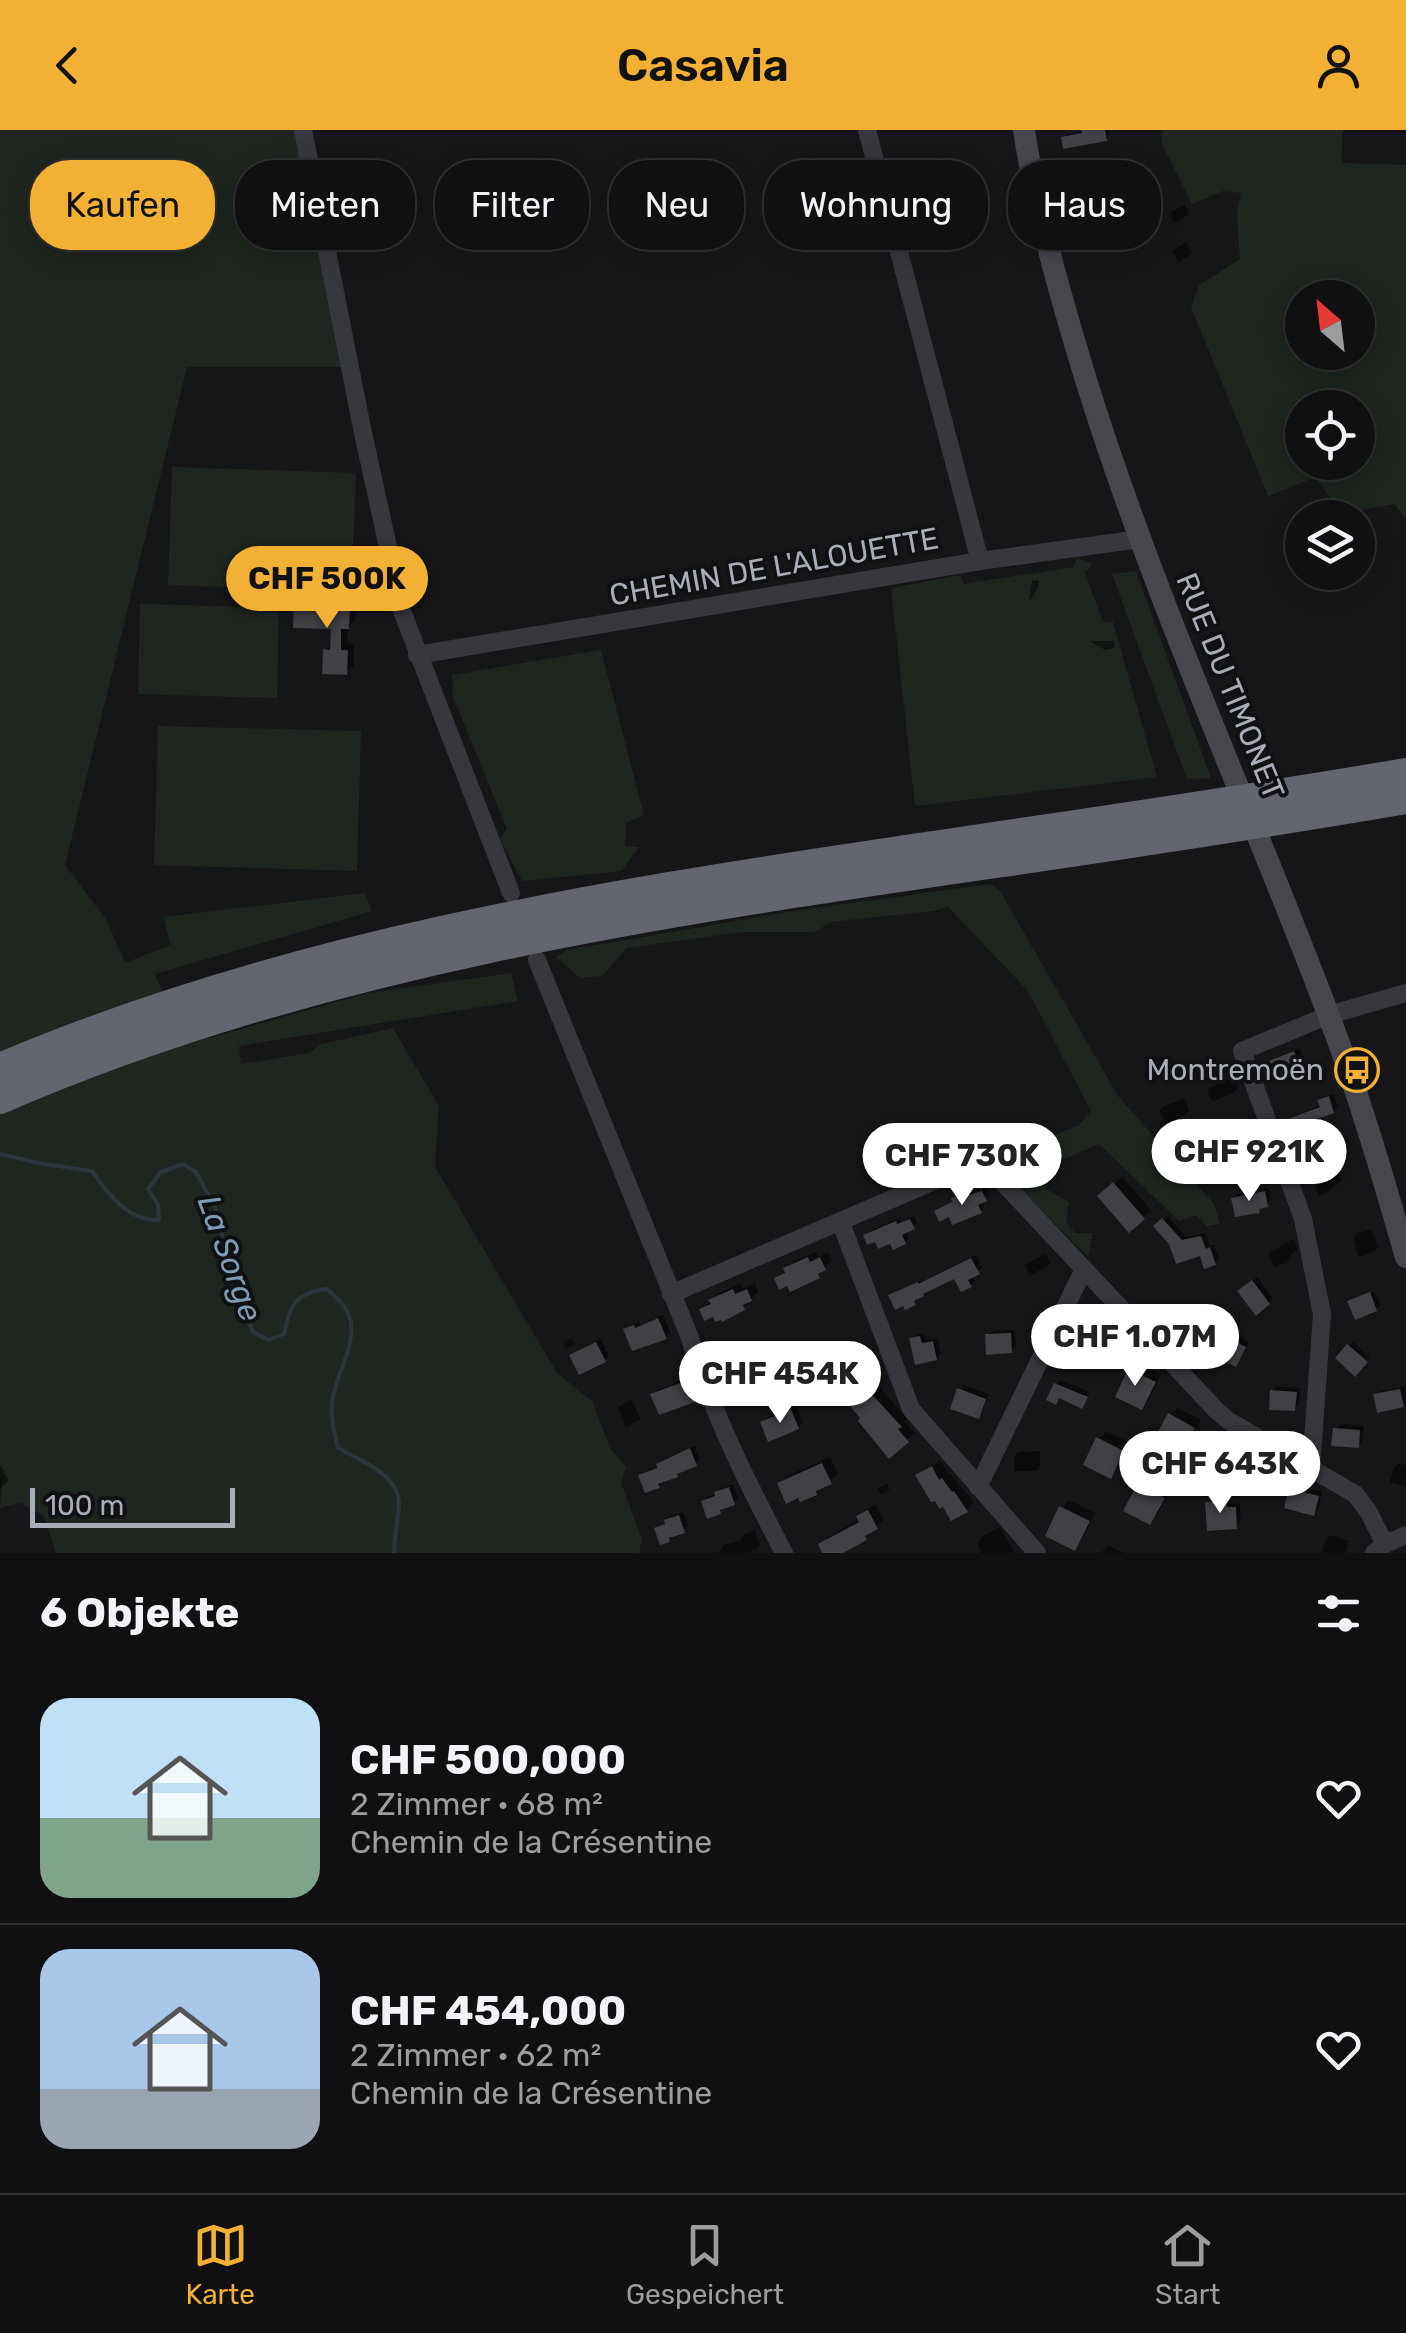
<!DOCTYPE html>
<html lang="de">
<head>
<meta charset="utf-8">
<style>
  :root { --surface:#101012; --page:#1e1e20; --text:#f1f3f6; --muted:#9c9d9f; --line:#303032; --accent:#f2b134 }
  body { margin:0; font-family:Rubik,sans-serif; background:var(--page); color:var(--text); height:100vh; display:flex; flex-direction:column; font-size:38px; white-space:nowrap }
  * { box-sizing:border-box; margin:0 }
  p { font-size:32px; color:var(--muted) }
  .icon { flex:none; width:55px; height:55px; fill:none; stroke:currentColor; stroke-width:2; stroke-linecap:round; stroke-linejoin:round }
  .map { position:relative; height:1423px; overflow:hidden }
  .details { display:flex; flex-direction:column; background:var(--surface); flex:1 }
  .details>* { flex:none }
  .hud { position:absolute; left:30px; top:30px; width:1348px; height:90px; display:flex; gap:20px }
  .needle { width:65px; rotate:332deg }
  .controls { position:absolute; left:1285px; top:150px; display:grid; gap:20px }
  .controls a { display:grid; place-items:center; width:90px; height:90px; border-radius:50%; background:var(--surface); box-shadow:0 5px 25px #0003,0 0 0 2px var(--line); font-size:50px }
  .scale { position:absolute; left:30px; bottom:25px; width:205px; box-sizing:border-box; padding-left:10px; border:5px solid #a8adb8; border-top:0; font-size:28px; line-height:35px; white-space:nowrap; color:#a8adb8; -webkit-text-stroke:8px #111113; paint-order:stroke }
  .price { position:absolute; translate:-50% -85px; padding:0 22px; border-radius:35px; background:#fff; color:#222; font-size:32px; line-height:65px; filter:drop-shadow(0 2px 5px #0008) }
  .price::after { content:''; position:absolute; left:50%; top:60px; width:30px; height:22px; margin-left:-15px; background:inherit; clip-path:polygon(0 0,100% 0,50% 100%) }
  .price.current { background:var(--accent); color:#111 }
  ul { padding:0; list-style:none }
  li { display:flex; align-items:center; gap:30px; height:250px; padding:0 40px }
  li+li { border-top:2px solid var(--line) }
  li span { display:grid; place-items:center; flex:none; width:280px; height:200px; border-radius:30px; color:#555 }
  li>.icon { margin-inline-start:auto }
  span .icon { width:120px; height:120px; fill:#fffc; stroke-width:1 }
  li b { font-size:42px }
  h2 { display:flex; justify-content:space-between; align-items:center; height:120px; padding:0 40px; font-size:42px }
  .tag { padding:0 35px; border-radius:40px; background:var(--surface); box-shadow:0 5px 25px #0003,0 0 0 2px var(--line); font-size:35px; line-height:90px }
  .tag.current { background:var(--accent); color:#111 }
  header { display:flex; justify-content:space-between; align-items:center; height:130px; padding:0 40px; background:var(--accent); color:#111; font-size:45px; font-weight:600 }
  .tabs { display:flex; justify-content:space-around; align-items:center; height:140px; border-top:2px solid var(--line); background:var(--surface); font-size:28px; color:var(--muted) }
  .tabs a { display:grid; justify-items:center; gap:5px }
  .tabs .current { color:var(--accent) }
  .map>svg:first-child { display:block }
</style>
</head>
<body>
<header><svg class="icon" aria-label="back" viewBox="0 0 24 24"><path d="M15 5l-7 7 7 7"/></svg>Casavia<svg class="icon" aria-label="person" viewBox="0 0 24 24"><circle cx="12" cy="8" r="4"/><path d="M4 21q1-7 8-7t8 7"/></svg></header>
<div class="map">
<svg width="1406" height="1423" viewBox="0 0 1406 1423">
  <rect width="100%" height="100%" fill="#161618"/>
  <!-- green -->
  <path fill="#1e261f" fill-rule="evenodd" d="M0 0H299L344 237H187L65 735 107 791 125 833 170 815 164 787 365 763 372 781 155 844 185 915 368 863 511 843 518 871 239 916 241 934 309 923 321 914 393 898 439 976 435 1037 557 1243 592 1271 610 1318 626 1337 621 1353 642 1409 639 1423H56L44 1386 20 1373 0 1378 2 1353 0 1347Z
    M1163 0H1343L1341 33 1406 35V389L1394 374 1341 384 1316 347 1268 366 1191 177 1199 155 1240 129 1237 84 1241 63 1223 61 1192 74 1161 12ZM1302 168H1358V222H1302ZM1302 278H1358V332H1302Z
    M172 337 356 343 351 461 168 455Z
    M1077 428 1092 434 1085 443 1103 492H1113L1157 647 915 676 891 458 960 445 964 454 1073 437Z
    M1136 441 1211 648 1187 649 1112 444Z
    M140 474 279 478 277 568 138 564Z
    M601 520 644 685 626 693 625 716 639 717 621 741 522 751 500 709 507 699 453 567 452 545Z
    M158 596 361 601 357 741 154 735Z
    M990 754 1000 761 1118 966 1214 1074 1220 1094 1207 1096 1196 1085 1179 1091 1099 1014 1048 1036 1046 1059 1069 1072 1066 1092 1075 1103H1093L1088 1127 1000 1038V1027L1079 995 1091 981 1028 861 948 777 932 781 831 792 815 802H743L627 818 602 846 580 848 556 827 567 820 793 781Z"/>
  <!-- shadow -->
  <path fill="#0007" d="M1084 0H1109L1110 4 1106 8H1063L1067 4Z
    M1185 74 1189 84 1174 93 1170 83Z
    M1186 112 1192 124 1178 133 1172 121Z
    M1032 450 1039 451 1038 458 1029 472Z
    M304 466 357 468 356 489 348 497 347 513 354 514V535L346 542 326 521 333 513 334 497 296 474Z
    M1090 511H1114V518L1105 520Z
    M1299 918 1305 933 1300 937 1272 932 1277 927Z
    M1234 946 1239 958 1234 962 1212 972 1207 960 1212 956Z
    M1333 964 1338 977 1333 981 1315 987 1318 997 1314 1001 1288 991 1293 986 1322 975 1320 971 1325 966Z
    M1184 968 1189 981 1185 985 1165 994 1159 981 1164 976Z
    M1251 1002 1255 1009 1245 1014 1242 1007Z
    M1233 1020 1239 1034 1235 1039 1206 1034 1211 1029Z
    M1336 1037 1341 1051 1331 1058 1326 1063 1319 1066 1313 1048 1318 1044Z
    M1122 1047 1151 1080 1129 1099 1100 1066Z
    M986 1058 989 1065 981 1071 984 1077 980 1081 950 1084 937 1082 954 1071 958 1065 968 1061 969 1064Z
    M1269 1058 1271 1070 1258 1080 1234 1068 1238 1064Z
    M914 1086 917 1093 906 1101 909 1108 905 1112 866 1105 870 1101 900 1088 902 1092Z
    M1168 1086 1186 1107 1205 1103 1210 1116 1214 1115 1219 1129 1215 1133 1201 1123 1171 1113 1157 1096Z
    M1372 1099 1378 1118 1373 1122 1358 1127 1353 1107 1357 1103Z
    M1293 1109 1298 1119 1289 1126 1290 1128 1286 1132 1275 1138 1268 1124Z
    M816 1122 818 1127 828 1122 832 1130 818 1146 777 1148 794 1131Z
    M1046 1123 1050 1134 1030 1146 1025 1135Z
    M976 1125 982 1138 972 1145 975 1151 971 1155 956 1146 917 1167 918 1169 914 1173 891 1166 895 1162 922 1150 923 1152Z
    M1257 1147 1273 1168 1269 1173 1244 1157Z
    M741 1153 743 1158 755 1153 758 1162 739 1182 702 1180 719 1163Z
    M1375 1162 1381 1174 1376 1179 1352 1172Z
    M663 1185 670 1202 665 1207 626 1200 638 1192 640 1195Z
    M1218 1185 1225 1189 1221 1197 1213 1194Z
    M1107 1191 1113 1203 1109 1208H1073L1084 1201 1089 1193 1095 1195Z
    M1225 1199 1249 1212 1240 1229 1220 1204Z
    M1015 1200 1016 1216 1011 1221 987 1205 992 1201Z
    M924 1203 926 1210 937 1208 941 1224 936 1228 912 1209 917 1204Z
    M572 1208 575 1214 566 1219 563 1213Z
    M601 1209 609 1226 604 1230 572 1225Z
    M781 1210 788 1227 781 1235 731 1236 738 1228Z
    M1353 1212 1370 1227 1355 1243 1339 1228Z
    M1137 1233 1161 1244 1149 1270 1142 1277 1130 1240Z
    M690 1248 698 1266 693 1270 653 1264 658 1260Z
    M1061 1250 1090 1262 1081 1276 1056 1254Z
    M877 1255 907 1288 904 1291 915 1303 907 1310 861 1268Z
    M964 1255 989 1264 982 1282 978 1286 960 1260Z
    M1277 1256 1300 1258 1299 1274 1294 1279 1272 1261Z
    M1405 1256 1406 1272 1403 1275 1376 1265 1381 1261Z
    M632 1269 640 1289 626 1298 618 1277Z
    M796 1276 803 1292 798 1297 763 1293 767 1288Z
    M1178 1278 1201 1290 1187 1315 1180 1323 1170 1285Z
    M1340 1294 1364 1296 1362 1311 1358 1316 1335 1299Z
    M1106 1301 1130 1313 1118 1338 1110 1346 1099 1309Z
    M1235 1309 1269 1327 1261 1341 1231 1313Z
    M695 1316 700 1330 658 1356 641 1346 645 1341 659 1336 663 1330Z
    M1040 1321V1336L1036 1341H1014V1326L1019 1322Z
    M830 1327 838 1344 816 1362 780 1354 787 1346Z
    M940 1330 948 1344 950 1343 974 1373 966 1380 944 1373 918 1346Z
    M1399 1333 1406 1335V1356L1390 1352 1394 1337Z
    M0 1335 9 1350 0 1359Z
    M1147 1347 1170 1360 1157 1385 1149 1392 1140 1355Z
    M887 1353 890 1359 881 1365 878 1359Z
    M733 1354 738 1368 720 1382 704 1371 708 1367 717 1364 722 1358Z
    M1296 1355 1322 1362 1318 1379 1313 1383 1291 1360Z
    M1230 1368 1231 1374 1240 1373 1241 1392 1236 1396 1208 1373 1212 1369Z
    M1069 1370 1095 1383 1082 1410 1074 1418 1062 1378Z
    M876 1374 884 1390 865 1408 838 1423H825L821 1415 828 1407 861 1389 859 1387 867 1380Z
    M683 1382 688 1396 669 1410 657 1398 667 1392 671 1386Z
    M1000 1397 1015 1423H981L977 1413 984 1405Z
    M755 1400 760 1415 756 1420 745 1423H713L720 1421 724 1415 740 1410 744 1404Z
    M1330 1405 1349 1411 1345 1423H1321L1326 1409Z
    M1108 1415 1124 1423H1101Z"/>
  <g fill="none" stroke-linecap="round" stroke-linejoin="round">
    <!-- stream -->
    <path stroke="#2c353c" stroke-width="4" d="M0 1024 43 1034 92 1041C107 1063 129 1092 159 1090L158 1075 148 1059 161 1042 183 1034 196 1042 215 1077 235 1156 253 1202 268 1210 284 1204C291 1175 294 1163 327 1159 332 1164 339 1170 344 1176 363 1203 340 1235 334 1262 329 1282 333 1298 338 1318 360 1330 400 1345 399 1375 398 1391 394 1407 394 1423"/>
  </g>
  <!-- building -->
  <path fill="#404145" d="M1081 0H1105L1107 11 1063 19 1061 7 1082 3Z
    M294 473 350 474 349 499H341V520H348L347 545 322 544 323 519 330 520 331 499 293 498Z
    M1294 921 1302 940 1277 950 1269 931Z
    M1329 966 1334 983 1311 991 1315 1003 1297 1010 1293 997 1288 999 1285 990 1320 977 1317 970Z
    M1229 1023 1236 1041 1211 1052 1203 1033Z
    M1113 1052 1145 1089 1129 1103 1097 1066Z
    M982 1061 987 1071 978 1075 982 1083 952 1095 949 1087 939 1092 934 1081 952 1072 951 1068 964 1063 965 1066Z
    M1265 1061 1268 1077 1259 1079 1260 1083 1235 1087 1231 1068Z
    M1162 1088 1182 1110 1201 1106 1206 1119 1210 1117 1216 1135 1204 1139 1200 1126 1176 1134 1169 1114 1153 1096Z
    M910 1089 915 1099 902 1105 906 1114 893 1120 890 1114 878 1119 875 1112 867 1115 863 1105 896 1091 897 1094Z
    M808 1127 810 1132 820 1127 826 1140 818 1144 820 1148 790 1162 787 1156 779 1160 774 1148 785 1143 783 1138Z
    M971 1128 980 1144 968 1150 972 1157 961 1162 954 1149 923 1164 924 1166 914 1171 916 1175 905 1180 903 1176 895 1180 888 1165 918 1152V1154Z
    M1252 1150 1270 1174 1256 1186 1237 1161Z
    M733 1159 735 1164 747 1159 752 1171 743 1175 745 1180 722 1192 721 1190 715 1192 713 1187 704 1191 699 1179 711 1174 708 1170Z
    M1370 1162 1377 1181 1355 1190 1347 1171Z
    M658 1188 667 1209 632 1221 623 1199 634 1195 635 1198Z
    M1102 1194 1110 1210 1078 1224 1070 1208 1080 1203 1083 1196 1089 1199Z
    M1218 1202 1246 1217 1236 1237 1208 1222Z
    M1011 1203 1012 1223 986 1225 985 1204Z
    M920 1206 922 1213 933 1211 937 1230 915 1235 909 1208Z
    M596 1212 606 1232 579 1245 569 1225Z
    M1347 1214 1368 1232 1355 1247 1335 1228Z
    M773 1216 782 1237 751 1253 750 1249 736 1255 728 1235Z
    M1128 1239 1156 1252 1142 1280 1115 1267Z
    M686 1251 695 1272 659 1285 650 1264Z
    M1054 1253 1088 1267 1082 1279 1059 1268 1056 1275 1046 1270Z
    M957 1258 986 1269 979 1289 950 1279Z
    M1400 1259 1404 1277 1377 1283 1373 1264Z
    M868 1260 902 1297 898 1299 909 1312 889 1329 858 1291 860 1288 850 1276Z
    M1270 1260 1297 1262 1295 1281 1269 1280Z
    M791 1279 799 1299 768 1312 760 1292Z
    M1168 1283 1195 1298 1180 1326 1153 1311Z
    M1333 1298 1360 1300 1359 1318 1331 1316Z
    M1096 1307 1124 1321 1111 1349 1083 1335Z
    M1229 1312 1266 1332 1257 1348 1239 1341 1220 1328Z
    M690 1318 697 1336 677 1344 678 1347 658 1354 660 1358 645 1363 638 1345 657 1338 656 1334Z
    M822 1333 832 1354 816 1361 817 1365 800 1372 798 1368 786 1374 777 1353Z
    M932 1336 939 1350 942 1348 952 1362 954 1361 968 1382 951 1391 943 1377 939 1379 935 1371 931 1372 915 1345Z
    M1138 1353 1165 1368 1150 1395 1123 1381Z
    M729 1357 735 1375 720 1380 721 1384 707 1389 701 1371 715 1366 714 1362Z
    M1289 1358 1319 1366 1314 1386 1284 1378Z
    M1226 1371 1227 1377H1236L1237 1399 1207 1401 1205 1372Z
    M1059 1376 1090 1391 1075 1421 1045 1406Z
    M868 1380 878 1399 865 1406 867 1410 843 1423H822L818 1414 859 1392 856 1386Z
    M679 1385 685 1403 669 1408 670 1412 660 1415 654 1398 665 1394 664 1390Z"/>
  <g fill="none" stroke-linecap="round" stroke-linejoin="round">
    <!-- minor -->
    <path stroke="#37383d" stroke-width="18" d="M303 0 363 303 402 481 511 763
      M867 0 980 431
      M417 525 980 431 1140 409
      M537 830 690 1208C712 1283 748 1354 784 1423
      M841 1093 911 1279 1037 1423
      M671 1164 969 1036H982L995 1044 1216 1280 1229 1291 1355 1364 1368 1381 1385 1414
      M1311 1339 1322 1184 1303 1089 1242 921 1329 885 1406 863
      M978 1357 1084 1139
      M1374 1423 1385 1414 1406 1405"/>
    <!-- secondary -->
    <path stroke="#45474d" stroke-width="22" d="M1024 0C1037 85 1061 168 1086 250 1153 466 1247 670 1327 881 1358 961 1382 1044 1406 1127"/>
    <!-- motorway -->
    <path stroke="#63666e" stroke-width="30" d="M0 938C284 817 595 766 899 721 1068 696 1237 672 1406 643
      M0 969C315 832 658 782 996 733 1133 713 1270 692 1406 669"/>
  </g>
  <!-- icons -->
  <defs>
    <g id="bus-ring" transform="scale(2.25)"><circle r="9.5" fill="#111113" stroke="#f2b134" stroke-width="1.5"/><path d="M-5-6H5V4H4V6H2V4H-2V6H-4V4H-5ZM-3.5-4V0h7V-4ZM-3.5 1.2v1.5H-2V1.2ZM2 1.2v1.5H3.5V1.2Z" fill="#f2b134"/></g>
  </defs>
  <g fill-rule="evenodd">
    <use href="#bus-ring" x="1357" y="940"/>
  </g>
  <g text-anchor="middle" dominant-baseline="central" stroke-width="8" stroke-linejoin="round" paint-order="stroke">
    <!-- street labels -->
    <g font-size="30" fill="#a8adb8" stroke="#111113">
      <text transform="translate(774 437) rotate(-10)">CHEMIN DE L'ALOUETTE</text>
      <text transform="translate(1230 556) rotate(68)">RUE DU TIMONET</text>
    </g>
    <!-- poi labels -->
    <g font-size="30" fill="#a8adb8" stroke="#111113" text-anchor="end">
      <text x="1324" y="940">Montremoën</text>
    </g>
    <!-- water labels -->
    <g font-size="32" font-style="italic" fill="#7f9bb3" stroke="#111113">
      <text transform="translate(230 1128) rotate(70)">La Sorge</text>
    </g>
  </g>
</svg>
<div class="controls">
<a><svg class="needle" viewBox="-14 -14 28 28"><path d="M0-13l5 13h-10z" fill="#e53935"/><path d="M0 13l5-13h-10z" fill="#9c9d9f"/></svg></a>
<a><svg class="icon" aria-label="locate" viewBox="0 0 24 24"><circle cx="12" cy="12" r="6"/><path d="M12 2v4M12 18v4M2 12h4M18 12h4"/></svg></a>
<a><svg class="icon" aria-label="layers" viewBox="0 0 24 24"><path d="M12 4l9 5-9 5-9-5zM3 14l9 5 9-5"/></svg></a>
</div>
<div class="scale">100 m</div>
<b class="price current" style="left:327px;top:501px">CHF 500K</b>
<b class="price" style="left:1249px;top:1074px">CHF 921K</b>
<b class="price" style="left:962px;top:1078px">CHF 730K</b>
<b class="price" style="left:1135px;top:1259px">CHF 1.07M</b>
<b class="price" style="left:780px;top:1296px">CHF 454K</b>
<b class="price" style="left:1220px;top:1386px">CHF 643K</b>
<div class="hud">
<a class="tag current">Kaufen</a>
<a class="tag">Mieten</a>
<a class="tag">Filter</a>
<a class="tag">Neu</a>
<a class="tag">Wohnung</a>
<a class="tag">Haus</a>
</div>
</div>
<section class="details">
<h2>6 Objekte<svg class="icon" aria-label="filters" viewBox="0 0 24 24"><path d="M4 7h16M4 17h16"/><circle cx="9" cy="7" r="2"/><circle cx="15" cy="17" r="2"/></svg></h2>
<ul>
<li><span style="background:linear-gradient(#bfe0f5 60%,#7fa58c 0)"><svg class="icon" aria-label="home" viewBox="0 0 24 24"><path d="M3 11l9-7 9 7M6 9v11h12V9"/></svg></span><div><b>CHF 500,000</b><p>2 Zimmer · 68 m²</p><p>Chemin de la Crésentine</p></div><svg class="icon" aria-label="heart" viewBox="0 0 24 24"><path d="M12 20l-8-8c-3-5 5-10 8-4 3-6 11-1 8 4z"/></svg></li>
<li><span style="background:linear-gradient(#a9c7e8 70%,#9aa5b1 0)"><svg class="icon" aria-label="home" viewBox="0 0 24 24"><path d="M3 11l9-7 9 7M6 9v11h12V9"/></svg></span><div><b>CHF 454,000</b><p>2 Zimmer · 62 m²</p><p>Chemin de la Crésentine</p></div><svg class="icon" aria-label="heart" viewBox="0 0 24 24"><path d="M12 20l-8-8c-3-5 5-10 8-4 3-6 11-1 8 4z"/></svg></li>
</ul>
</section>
<nav class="tabs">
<a class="current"><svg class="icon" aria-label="map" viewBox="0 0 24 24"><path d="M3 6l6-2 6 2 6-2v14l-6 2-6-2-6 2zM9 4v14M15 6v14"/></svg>Karte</a>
<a><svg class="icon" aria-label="saved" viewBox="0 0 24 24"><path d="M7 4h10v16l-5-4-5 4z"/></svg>Gespeichert</a>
<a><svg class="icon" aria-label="home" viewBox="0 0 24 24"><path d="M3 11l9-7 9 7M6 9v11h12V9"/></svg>Start</a>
</nav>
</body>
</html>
